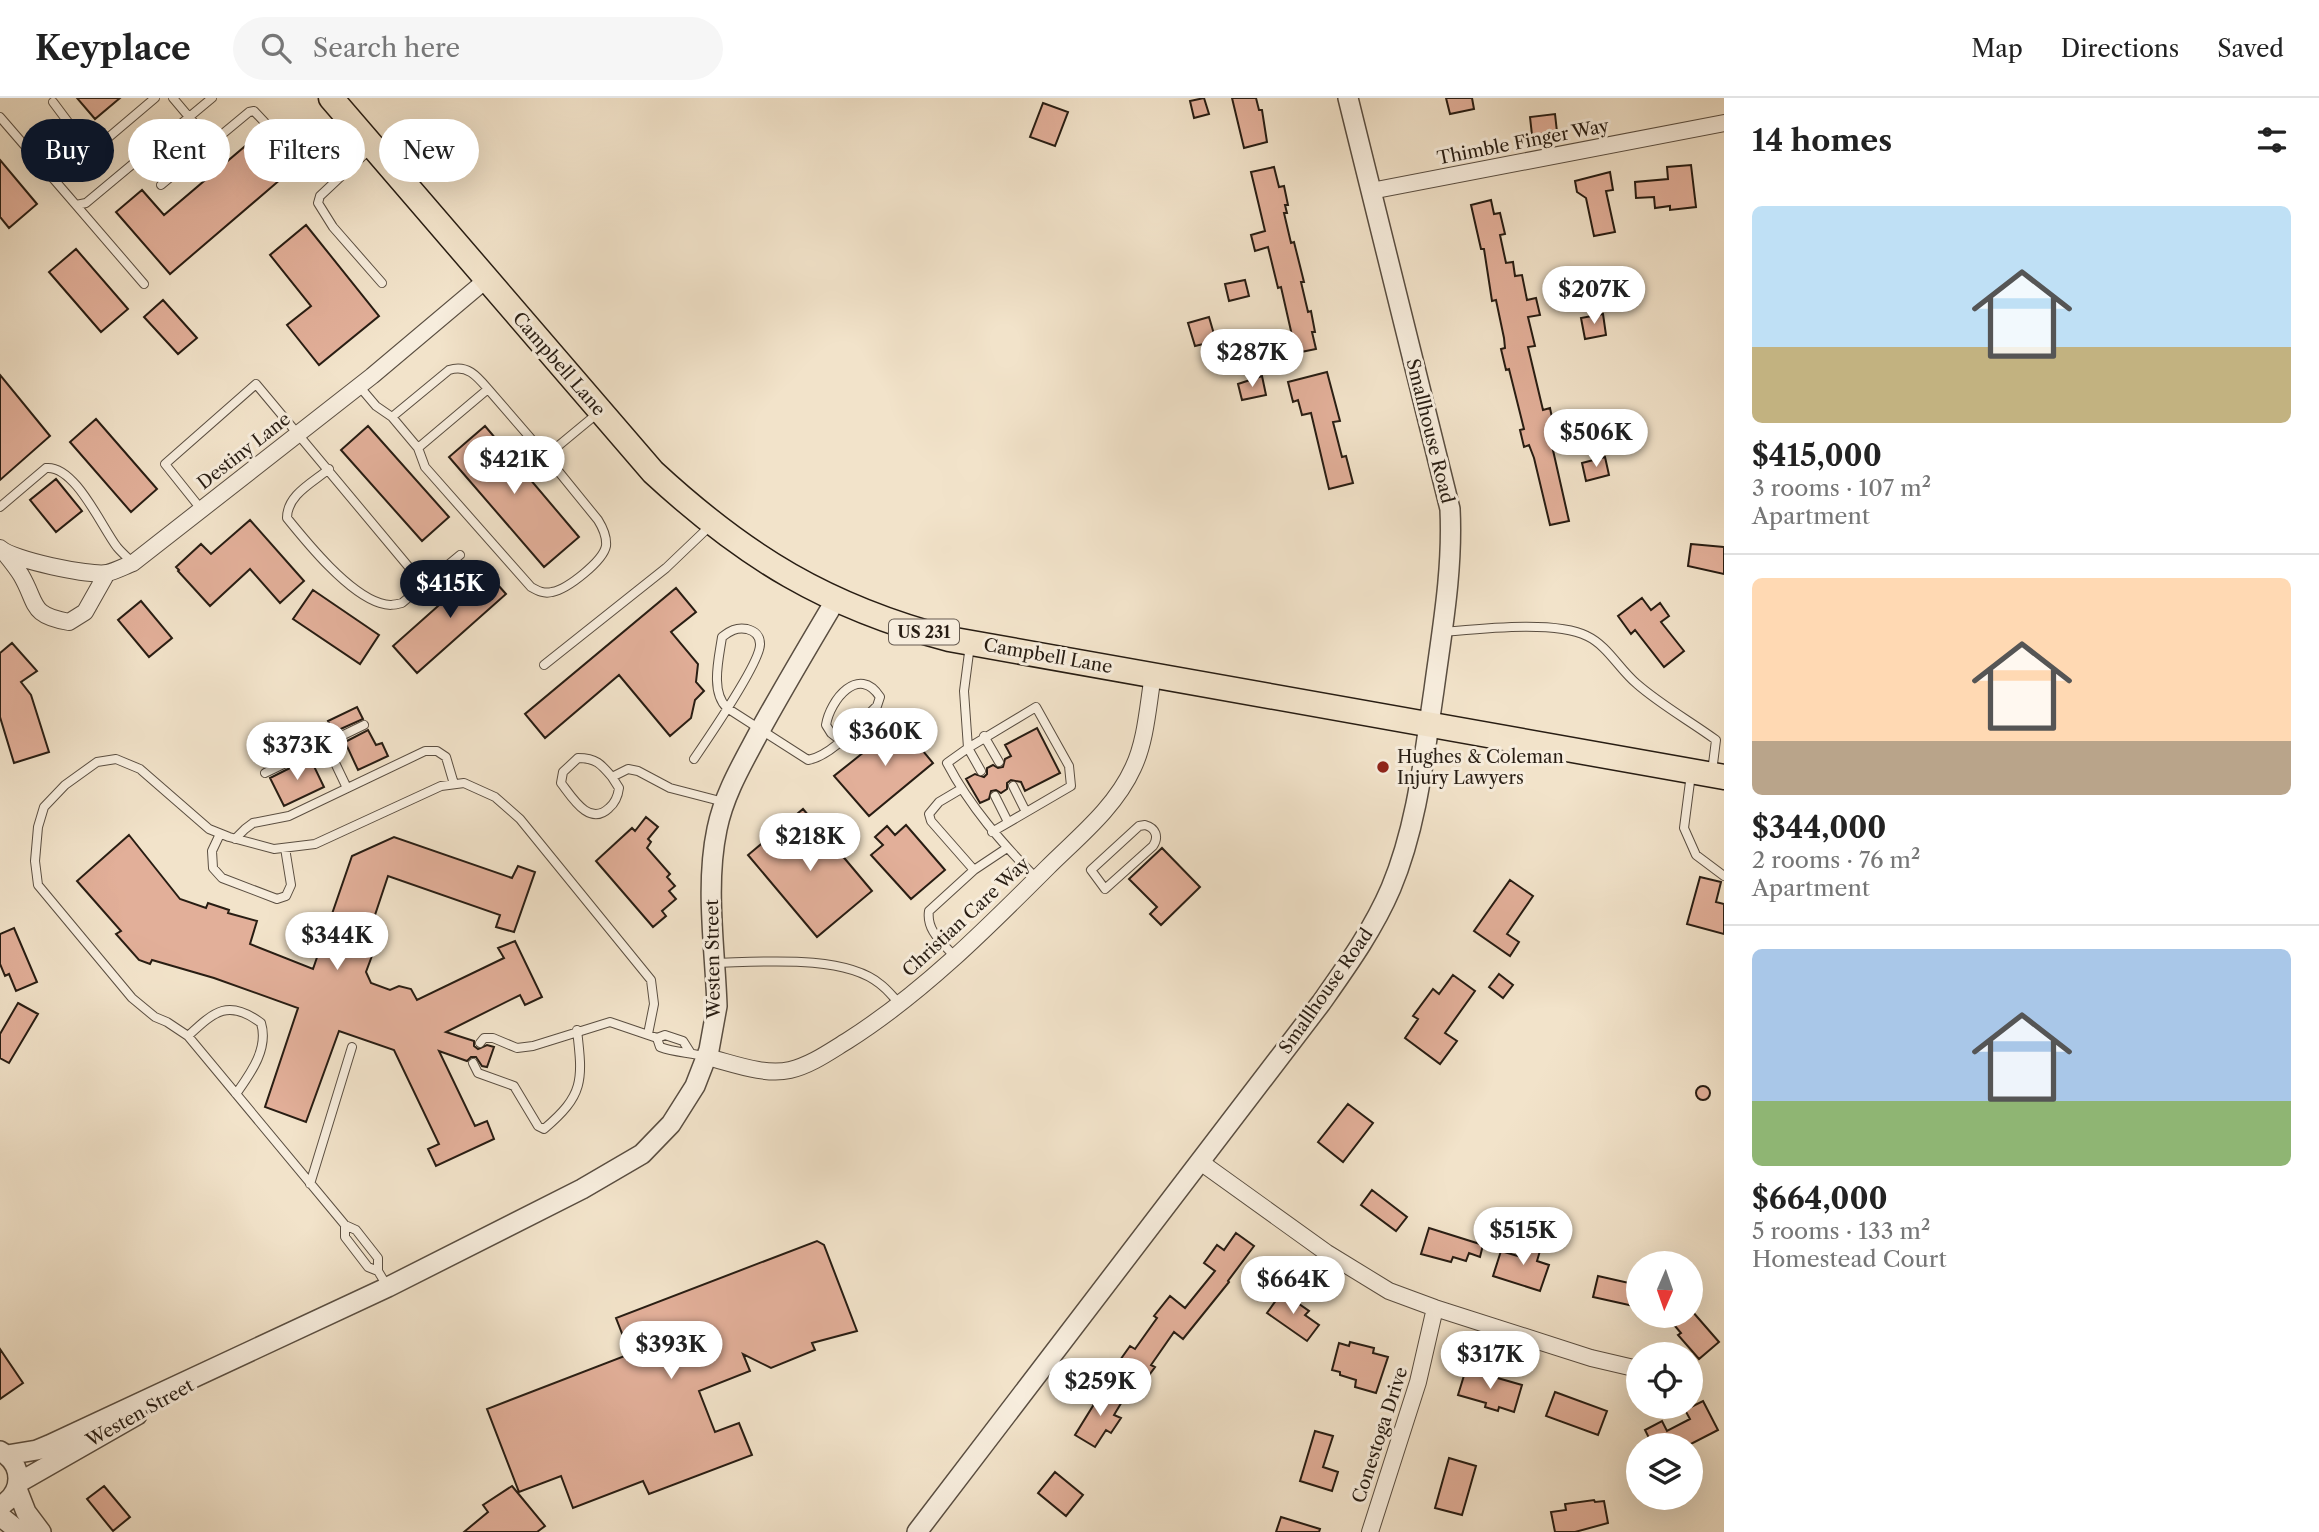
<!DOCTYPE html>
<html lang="en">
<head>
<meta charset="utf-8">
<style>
  :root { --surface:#fff; --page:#f6f6f6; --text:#222; --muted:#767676; --line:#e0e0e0; --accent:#111827 }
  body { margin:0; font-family:"Libre Caslon Text",serif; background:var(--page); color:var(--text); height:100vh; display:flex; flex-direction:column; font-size:26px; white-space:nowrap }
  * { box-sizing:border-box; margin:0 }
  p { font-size:23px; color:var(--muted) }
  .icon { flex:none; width:38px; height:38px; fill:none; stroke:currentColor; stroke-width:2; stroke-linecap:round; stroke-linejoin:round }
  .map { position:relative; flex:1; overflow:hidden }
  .side { display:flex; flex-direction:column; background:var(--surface); width:595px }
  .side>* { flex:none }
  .banner { position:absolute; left:21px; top:21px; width:665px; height:63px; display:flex; gap:14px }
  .needle { width:46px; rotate:182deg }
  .tools { position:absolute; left:1626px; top:1153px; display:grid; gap:14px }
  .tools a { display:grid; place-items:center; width:77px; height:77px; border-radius:50%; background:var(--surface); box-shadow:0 7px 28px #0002; font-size:35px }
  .price { position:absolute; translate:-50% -60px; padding:0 16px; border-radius:24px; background:#fff; color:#222; font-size:23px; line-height:46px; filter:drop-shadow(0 2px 4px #0008) }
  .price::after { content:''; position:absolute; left:50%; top:42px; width:21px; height:16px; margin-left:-10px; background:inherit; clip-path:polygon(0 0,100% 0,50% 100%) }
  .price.selected { background:var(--accent); color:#fff }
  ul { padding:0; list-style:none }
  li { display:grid; align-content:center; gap:14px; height:371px; padding:0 28px }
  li+li { border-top:2px solid var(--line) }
  li span { display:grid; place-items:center; height:217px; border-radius:10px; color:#555 }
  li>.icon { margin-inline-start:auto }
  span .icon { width:126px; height:126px; fill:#fffc; stroke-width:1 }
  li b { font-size:30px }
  h2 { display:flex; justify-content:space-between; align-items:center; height:84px; padding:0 28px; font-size:30px }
  .chip { padding:0 24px; border-radius:32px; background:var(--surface); box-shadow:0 7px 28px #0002; font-size:24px; line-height:63px }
  .chip.selected { background:var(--accent); color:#fff }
  header { display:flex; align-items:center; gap:42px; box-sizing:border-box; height:98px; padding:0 35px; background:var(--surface); border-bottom:2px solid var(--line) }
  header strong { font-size:33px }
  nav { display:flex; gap:38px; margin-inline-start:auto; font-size:24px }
  .search { width:490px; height:63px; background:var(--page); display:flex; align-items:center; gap:18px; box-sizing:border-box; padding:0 24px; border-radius:38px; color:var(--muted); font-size:26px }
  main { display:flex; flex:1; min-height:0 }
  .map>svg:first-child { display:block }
</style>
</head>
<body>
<header>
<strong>Keyplace</strong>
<div class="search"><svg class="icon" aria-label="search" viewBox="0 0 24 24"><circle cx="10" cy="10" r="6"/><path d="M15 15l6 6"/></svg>Search here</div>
<nav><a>Map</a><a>Directions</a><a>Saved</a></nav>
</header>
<main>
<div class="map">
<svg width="1724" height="1434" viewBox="0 0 1724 1434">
  <rect width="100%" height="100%" fill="#f2e3ca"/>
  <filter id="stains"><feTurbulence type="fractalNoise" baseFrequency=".00286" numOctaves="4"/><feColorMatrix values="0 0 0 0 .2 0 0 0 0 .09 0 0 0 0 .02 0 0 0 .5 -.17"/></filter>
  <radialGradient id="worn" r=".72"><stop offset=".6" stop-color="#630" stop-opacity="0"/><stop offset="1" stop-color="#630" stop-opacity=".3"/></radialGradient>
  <!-- building -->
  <path fill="#e2af99" stroke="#281d13" stroke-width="2" d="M77 0H120L95 21Z
    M1204 0 1209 16 1194 20 1190 3Z
    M1232 0H1256L1259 12H1262L1267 44 1244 50Z
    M1446 0H1472L1474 11 1450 16Z
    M1043 5 1068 14 1055 48 1030 39Z
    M1555 16 1557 34 1532 37 1530 19Z
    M250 44 281 81 170 176 116 114 142 92 164 117Z
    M0 62 37 106 9 130 0 119Z
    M1691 67 1696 109 1670 112V108L1655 110 1654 99 1636 100 1635 84 1668 81 1667 69Z
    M1274 69 1279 89 1284 88 1288 107H1285L1287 115H1284L1291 145 1294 144 1304 184H1301L1308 214 1311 213 1315 234H1312L1316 251 1296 255 1281 189 1278 190 1268 149 1255 153 1251 137 1265 133 1251 74Z
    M1610 74 1613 92 1606 93 1615 134 1594 138 1586 100 1577 94 1575 83Z
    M1491 102 1494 116 1500 115 1505 136 1500 137 1506 165 1513 164 1515 178 1522 177 1527 202 1536 200 1540 217 1528 219 1535 248 1528 249 1543 312 1550 310 1554 329 1548 330 1569 423 1550 427 1534 360 1529 347 1524 349 1520 332 1524 331 1509 271 1506 272 1501 251 1505 250 1504 240 1496 202 1492 203 1484 151H1481L1471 107Z
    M306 127 379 218 319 267 287 227 311 208 270 157Z
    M76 151 128 211 101 234 49 174Z
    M1245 182 1249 198 1229 203 1225 186Z
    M163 202 197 240 178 256 144 219Z
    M1603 216 1606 237 1585 241 1581 220Z
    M1209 219 1216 243 1195 248 1188 225Z
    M1327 274 1340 323 1333 324 1342 359 1346 358 1353 385 1329 391 1311 315 1302 317 1298 302 1293 304 1288 284Z
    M0 277 50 338 0 382Z
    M1262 278 1266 297 1242 302 1238 286Z
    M96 321 157 391 131 414 70 344Z
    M368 328 449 419 422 443 341 352Z
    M485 328 579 439 544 469 449 359Z
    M1605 359 1609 377 1586 383 1582 365Z
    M56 381 82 413 56 434 30 402Z
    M250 422 304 483 280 505 250 471 210 508 178 473 179 472 176 469 201 446 211 456Z
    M1691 446 1724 449V476L1688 468Z
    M482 469 506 496 417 575 393 548Z
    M676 490 696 514 671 534 698 566 696 584 704 593 695 602 691 620 670 638 619 577 545 640 525 616Z
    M313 492 379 537 360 566 293 521Z
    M1642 500 1651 512 1660 505 1669 518 1661 524 1684 553 1664 569 1635 532 1631 536 1618 518Z
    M141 503 172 540 149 559 118 522Z
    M12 545 37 573 21 584 31 597 49 654 14 665 0 619V555Z
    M357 609 363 621 334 634 328 623Z
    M900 618 917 638 913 641 933 665 869 718 834 678 884 638 881 635Z
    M1037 630 1060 675 1025 693 1021 684 1011 682 1007 685V691L1001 695 996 692 991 693 989 701 980 705 966 681 975 676 984 679 987 676V670L993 667 998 670 1003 669 1005 661 1011 658 1005 647Z
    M368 632 376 647 382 645 388 658 358 672 345 644Z
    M304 635 310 646 264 668 259 656Z
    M310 660 324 689 284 708 270 680Z
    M803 711 872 793 817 839 748 757Z
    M646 719 658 729 648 741 651 744 647 750 670 776 667 779 675 788 669 793 676 801 662 813 666 818 653 829 596 763 632 730 635 733Z
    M906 727 945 772 911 801 871 757 883 747 875 739 887 728 895 737Z
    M129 737 180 801 206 810 208 805 229 812 228 815 257 823 250 846 313 871 352 758 394 739 512 780 518 768 535 774 514 834 496 829 500 817 388 778 368 838 373 855 366 874 371 885 390 892 399 888 411 891 417 902 504 860 498 850 515 843 542 899 525 907 520 897 446 934 474 943V948L478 951 487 947 494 949 487 969 482 968 476 959H471L467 963 439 953 475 1028 487 1023 494 1041 436 1068 428 1051 439 1046 394 952 339 933 306 1024 265 1009 298 910 214 880 152 862 150 866 139 862 116 836 121 833 77 783Z
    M1162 750 1200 789 1161 827 1150 816 1157 809 1129 781Z
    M1700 779 1721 784 1716 804 1724 806V836L1687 826Z
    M1510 782 1533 798 1507 836 1519 844 1510 858 1474 833Z
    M14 830 37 884 16 893 9 876 5 878 0 866V836Z
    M1499 876 1513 887 1503 900 1489 889Z
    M1453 877 1475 893 1445 935 1457 943 1440 966 1405 940 1418 921 1413 918 1433 891 1439 896Z
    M18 905 38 916 9 965 0 960V936Z
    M1696 995a7 7 0 1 1 14 0a7 7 0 1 1-14 0Z
    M1348 1006 1373 1025 1343 1064 1318 1044Z
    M1372 1092 1407 1119 1396 1133 1361 1107Z
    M1429 1130 1483 1147 1480 1159 1469 1155 1466 1163 1453 1159 1451 1164 1421 1156Z
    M1236 1135 1254 1148 1228 1183 1229 1184 1183 1241 1174 1234 1151 1267 1155 1269 1144 1284 1118 1265 1130 1248 1135 1251 1157 1220 1154 1218 1170 1198 1185 1210 1215 1173 1204 1165 1217 1147 1224 1152Z
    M1527 1142 1542 1146 1537 1163 1549 1167 1540 1193 1493 1178 1501 1153 1521 1159Z
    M817 1143 824 1147 857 1233 812 1245 815 1252 771 1270 743 1256 750 1273 699 1293 715 1334 739 1325 752 1357 649 1396 643 1383 573 1410 561 1378 519 1394 487 1311 630 1256 616 1220Z
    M1598 1178 1638 1187V1209L1593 1199Z
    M1282 1194 1309 1213 1305 1217 1319 1227 1307 1243 1267 1215Z
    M1692 1213 1719 1244 1699 1261 1678 1237 1681 1235 1675 1228 1686 1218H1690Z
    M1350 1244 1374 1250 1373 1255 1388 1259 1376 1295 1355 1289 1356 1282 1340 1277V1274L1332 1272 1339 1245 1349 1248Z
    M0 1251 23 1285 0 1301Z
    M1466 1271 1522 1287 1514 1314 1499 1309 1498 1313 1485 1309 1486 1305 1458 1297Z
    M1104 1290 1123 1302 1114 1317 1121 1320 1111 1335 1106 1332 1095 1349 1075 1337Z
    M1555 1294 1607 1313 1598 1337 1546 1318Z
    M1703 1303 1718 1332 1687 1348H1653L1645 1332 1662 1323 1667 1333 1690 1321 1685 1312Z
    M1315 1333 1333 1338 1323 1369 1338 1374 1332 1393 1300 1383Z
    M1449 1360 1476 1368 1462 1417 1435 1410Z
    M1055 1374 1083 1397 1066 1418 1038 1395Z
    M104 1388 130 1419 113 1433 87 1401Z
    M512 1388 545 1428 537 1434H464L488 1414 483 1407Z
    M1594 1402 1595 1404 1604 1403 1608 1425 1575 1434H1555L1551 1414 1566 1412 1565 1406Z
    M1281 1419 1320 1431 1319 1434H1276Z"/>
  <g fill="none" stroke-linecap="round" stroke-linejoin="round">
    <!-- service casing -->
    <g stroke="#5a4e41" stroke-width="10">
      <path id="service" d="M173 0 211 45
        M53 4 71 28 91 43 109 39 155 0
        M0 19 76 107 86 105 212 0
        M370 51 320 98 318 105 333 129 382 185
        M161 87 249 14 254 13 304 66
        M76 107 144 186
        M359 288 376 308 392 319
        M488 291 418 350 392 319 449 272C467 266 477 278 488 291L546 358 598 315
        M418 350 425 369 531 489C538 493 544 496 552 494 568 491 603 463 606 448 607 438 603 430 598 422L546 358
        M329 371C312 385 287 397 287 420 308 446 348 495 380 505 389 508 394 507 402 505L460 457
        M0 409 46 370C75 367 101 428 117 449 122 455 128 460 133 465
        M201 411 165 366 256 286 423 486
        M1443 534C1479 531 1556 522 1587 538 1608 548 1619 571 1637 586 1661 607 1690 623 1716 642L1712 674
        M970 547 964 593 968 650 947 665C970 709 1002 745 1037 781
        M544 567 666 470 710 428
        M984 638 999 664
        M326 646 347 690
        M694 661C707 642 761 563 760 546 760 538 755 533 747 531 736 529 730 533 722 539 719 560 710 594 727 610L808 662C832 658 859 625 877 608L880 599C859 566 830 602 826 627L831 635 840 642
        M981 673 968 650 1036 609 1069 668 1071 688 992 734
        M265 675 364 627
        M1691 676 1684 730 1696 757 1724 778
        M612 679C601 666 596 660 578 660L563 674 561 685C572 699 589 729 609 710 615 705 618 698 619 690L612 679 628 671 638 673 670 690 724 704
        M1013 688 1026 714
        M995 698 1008 724
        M1145 727C1156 730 1159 739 1153 748L1105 791 1091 772 1139 728Z
        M220 736 212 753 213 770 222 780 277 801 286 798 291 787 285 750
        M235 741 245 731 253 725 289 718 425 653H437L446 659 454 686
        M974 772 1007 750
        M955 859C943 845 926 833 929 813L974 772 931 723 929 716 939 704 961 691
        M715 865C760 864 844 856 880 886 887 891 893 899 899 905
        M188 938C214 914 228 900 261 925 269 951 250 976 236 996
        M480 945 484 940H493L517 950 533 948 610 924 657 940
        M690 954 683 943 665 937 657 940 660 949C676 955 690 954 707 959
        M473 965 478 975 514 988 538 1028 544 1031C584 997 583 983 577 932
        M310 1086 352 949
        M345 1127V1139L368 1169 378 1173
        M387 1188 378 1173V1160L356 1132 345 1127 188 938 167 924 155 919 132 900 38 787 35 763 38 729 44 709 65 687 97 664 116 661 140 671 209 731 229 739 274 751 315 746 441 688 464 685 495 699 520 721 651 882 654 906 648 936"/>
    </g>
    <!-- minor casing -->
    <g stroke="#5a4e41" stroke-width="18">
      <path id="minor" d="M1371 93 1724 25
        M0 450C12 462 89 478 107 475 116 473 125 468 133 465L372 278 486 182
        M4 454C10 462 16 469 21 477 38 506 29 517 69 524L85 514 107 475
        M707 959C732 965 764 978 790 972 811 967 829 954 847 943 921 896 985 832 1047 770 1077 740 1115 710 1133 670 1146 643 1148 607 1153 577
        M1199 1063 1327 1155 1389 1193 1435 1210 1591 1260 1638 1271
        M1370 1434 1418 1284 1435 1210"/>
    </g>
    <!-- tertiary casing -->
    <g stroke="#5a4e41" stroke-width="22">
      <path id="tertiary" d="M0 1353C24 1366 24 1395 0 1408
        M7 1357 37 1352 49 1347 388 1189 582 1091 642 1056 671 1026 695 988 709 952 717 908C715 850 705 788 717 731 724 697 741 668 757 638 782 592 809 547 835 503
        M18 1385 137 1317
        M17 1391 26 1414 41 1434
        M0 1418 20 1434
        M917 1434 1321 905C1347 868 1373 832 1391 790 1417 728 1424 659 1434 592 1442 532 1453 473 1450 411L1348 0"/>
    </g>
    <!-- primary casing -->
    <g stroke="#281d13" stroke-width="27">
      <path id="primary" d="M331 0 653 374C745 459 827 509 949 541L1724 679"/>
    </g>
    <!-- service -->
    <use href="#service" stroke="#f7eddd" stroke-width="8"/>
    <!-- minor -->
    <use href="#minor" stroke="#f7eddd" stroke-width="16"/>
    <!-- tertiary -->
    <use href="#tertiary" stroke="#f7eddd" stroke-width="19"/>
    <!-- primary -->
    <use href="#primary" stroke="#f2e3ca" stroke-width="24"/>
  </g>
  <!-- markers -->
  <circle fill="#8f2418" stroke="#f7eddd" stroke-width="2.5" cx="1383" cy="669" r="7"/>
  <g text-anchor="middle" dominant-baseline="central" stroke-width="6" stroke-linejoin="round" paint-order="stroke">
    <!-- shield labels -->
    <rect fill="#f7eddd" stroke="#665b50" stroke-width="2" x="889" y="521.5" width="70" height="25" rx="5"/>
    <g font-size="16" font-weight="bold" fill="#281d13">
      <text x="924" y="534">US 231</text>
    </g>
    <!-- street labels -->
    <g font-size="18" fill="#281d13" stroke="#f7eddd">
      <text transform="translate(1523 44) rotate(-11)">Thimble Finger Way</text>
      <text transform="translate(559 266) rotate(49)">Campbell Lane</text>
      <text transform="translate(1430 333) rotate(76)">Smallhouse Road</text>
      <text transform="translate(244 353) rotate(-38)">Destiny Lane</text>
      <text transform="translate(1048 558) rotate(10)">Campbell Lane</text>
      <text transform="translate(966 819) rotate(-43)">Christian Care Way</text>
      <text transform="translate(713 861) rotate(-91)">Westen Street</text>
      <text transform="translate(1326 893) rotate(-55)">Smallhouse Road</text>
      <text transform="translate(140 1315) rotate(-29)">Westen Street</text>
      <text transform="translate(1380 1337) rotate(-72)">Conestoga Drive</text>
    </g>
    <!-- poi labels -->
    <g font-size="18" fill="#281d13" stroke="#f7eddd" text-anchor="start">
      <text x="1397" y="659">Hughes &amp; Coleman<tspan x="1397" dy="21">Injury Lawyers</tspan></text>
    </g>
  </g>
  <rect width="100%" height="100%" filter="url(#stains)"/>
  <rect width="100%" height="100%" fill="url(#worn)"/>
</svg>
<div class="tools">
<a><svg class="needle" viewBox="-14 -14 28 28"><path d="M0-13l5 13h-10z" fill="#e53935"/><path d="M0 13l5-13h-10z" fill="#767676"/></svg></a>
<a><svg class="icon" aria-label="locate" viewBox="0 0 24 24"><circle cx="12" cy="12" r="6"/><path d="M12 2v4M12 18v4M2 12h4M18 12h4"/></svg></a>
<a><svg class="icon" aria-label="layers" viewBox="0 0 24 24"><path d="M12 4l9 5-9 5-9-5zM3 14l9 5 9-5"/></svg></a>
</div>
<b class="price" style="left:1594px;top:228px">$207K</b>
<b class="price" style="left:1252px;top:291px">$287K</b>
<b class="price" style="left:1596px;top:371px">$506K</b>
<b class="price" style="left:514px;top:398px">$421K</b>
<b class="price selected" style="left:450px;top:522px">$415K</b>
<b class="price" style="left:885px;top:670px">$360K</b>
<b class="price" style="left:297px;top:684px">$373K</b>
<b class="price" style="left:810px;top:775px">$218K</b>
<b class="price" style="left:337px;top:874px">$344K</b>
<b class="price" style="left:1523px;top:1169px">$515K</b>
<b class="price" style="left:1293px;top:1218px">$664K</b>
<b class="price" style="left:671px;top:1283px">$393K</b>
<b class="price" style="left:1490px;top:1293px">$317K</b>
<b class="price" style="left:1100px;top:1320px">$259K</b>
<div class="banner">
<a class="chip selected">Buy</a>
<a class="chip">Rent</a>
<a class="chip">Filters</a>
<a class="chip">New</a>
</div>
</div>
<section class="side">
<h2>14 homes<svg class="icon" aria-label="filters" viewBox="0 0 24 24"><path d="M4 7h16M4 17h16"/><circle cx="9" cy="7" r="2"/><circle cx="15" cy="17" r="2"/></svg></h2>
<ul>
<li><span style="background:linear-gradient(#bfe0f5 65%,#c2b280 0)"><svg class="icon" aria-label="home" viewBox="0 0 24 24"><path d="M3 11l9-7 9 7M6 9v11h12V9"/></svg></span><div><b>$415,000</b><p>3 rooms · 107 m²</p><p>Apartment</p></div></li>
<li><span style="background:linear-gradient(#ffd9b3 75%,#b9a48a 0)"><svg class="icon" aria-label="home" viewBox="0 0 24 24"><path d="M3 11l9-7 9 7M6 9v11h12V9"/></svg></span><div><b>$344,000</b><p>2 rooms · 76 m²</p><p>Apartment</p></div></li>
<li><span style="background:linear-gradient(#a9c7e8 70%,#8fb573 0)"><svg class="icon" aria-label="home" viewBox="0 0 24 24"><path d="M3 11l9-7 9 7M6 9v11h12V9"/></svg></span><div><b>$664,000</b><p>5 rooms · 133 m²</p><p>Homestead Court</p></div></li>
</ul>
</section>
</main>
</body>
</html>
